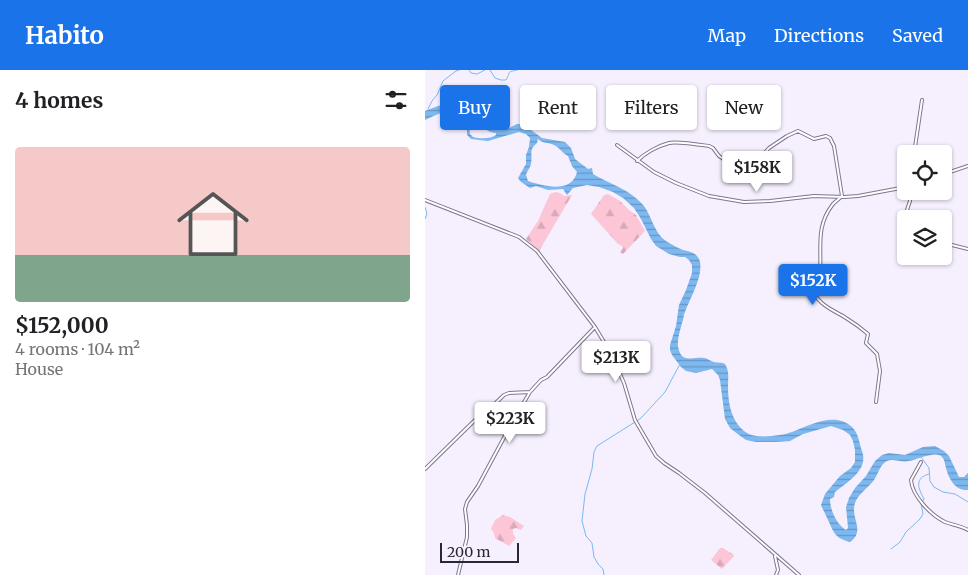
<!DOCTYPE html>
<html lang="en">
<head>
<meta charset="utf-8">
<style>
  :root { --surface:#fff; --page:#f2f2f2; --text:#202124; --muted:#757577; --line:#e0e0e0; --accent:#1a73e8 }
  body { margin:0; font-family:Merriweather,serif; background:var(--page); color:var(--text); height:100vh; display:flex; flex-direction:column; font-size:19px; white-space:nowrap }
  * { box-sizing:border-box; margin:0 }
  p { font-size:16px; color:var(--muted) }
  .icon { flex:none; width:28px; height:28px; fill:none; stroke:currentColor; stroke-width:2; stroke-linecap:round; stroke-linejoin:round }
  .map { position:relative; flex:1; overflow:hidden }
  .sheet { display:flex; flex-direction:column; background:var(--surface); width:425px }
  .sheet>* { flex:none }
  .guide { position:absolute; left:15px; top:15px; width:452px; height:45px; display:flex; gap:10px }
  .fabs { position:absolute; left:472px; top:75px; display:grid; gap:10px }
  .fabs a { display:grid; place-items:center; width:55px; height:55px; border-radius:5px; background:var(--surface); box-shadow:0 1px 4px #0004; font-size:25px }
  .scale { position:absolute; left:15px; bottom:12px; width:79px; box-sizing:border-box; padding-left:5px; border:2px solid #2b2730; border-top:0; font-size:14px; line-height:18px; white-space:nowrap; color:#2b2730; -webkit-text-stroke:4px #f5effe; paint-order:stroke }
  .price { position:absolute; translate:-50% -42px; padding:0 11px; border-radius:5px; background:#fff; color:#222; font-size:16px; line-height:32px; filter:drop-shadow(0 1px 2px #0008) }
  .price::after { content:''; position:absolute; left:50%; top:30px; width:15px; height:11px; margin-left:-8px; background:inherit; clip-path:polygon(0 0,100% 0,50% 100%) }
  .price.selected { background:var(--accent); color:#fff }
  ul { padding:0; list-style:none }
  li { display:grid; align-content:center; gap:10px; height:265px; padding:0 15px }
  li+li { border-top:1px solid var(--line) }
  li span { display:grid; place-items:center; height:155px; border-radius:5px; color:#555 }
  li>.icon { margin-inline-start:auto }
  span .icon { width:90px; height:90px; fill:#fffc; stroke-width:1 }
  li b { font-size:21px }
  h2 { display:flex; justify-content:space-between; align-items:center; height:60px; padding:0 15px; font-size:21px }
  .tag { padding:0 18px; border-radius:5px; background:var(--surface); box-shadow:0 1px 4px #0004; font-size:18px; line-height:45px }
  .tag.selected { background:var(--accent); color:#fff }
  header { display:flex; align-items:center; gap:30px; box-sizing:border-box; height:70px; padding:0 25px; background:var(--accent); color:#fff }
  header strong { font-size:24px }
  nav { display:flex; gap:28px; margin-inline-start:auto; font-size:18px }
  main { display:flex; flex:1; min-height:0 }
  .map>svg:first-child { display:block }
</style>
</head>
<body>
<header>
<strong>Habito</strong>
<nav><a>Map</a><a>Directions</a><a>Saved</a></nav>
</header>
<main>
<section class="sheet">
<h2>4 homes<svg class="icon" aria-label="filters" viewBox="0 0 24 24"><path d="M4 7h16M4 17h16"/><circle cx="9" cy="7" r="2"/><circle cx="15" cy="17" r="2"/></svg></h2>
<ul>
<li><span style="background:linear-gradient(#f6c9c9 70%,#7fa58c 0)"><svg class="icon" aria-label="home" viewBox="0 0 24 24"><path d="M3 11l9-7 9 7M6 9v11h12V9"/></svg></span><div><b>$152,000</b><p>4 rooms · 104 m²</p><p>House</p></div></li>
</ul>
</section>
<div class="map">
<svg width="543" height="505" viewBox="0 0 543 505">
  <defs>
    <pattern id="forest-firs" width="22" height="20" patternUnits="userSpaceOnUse" patternTransform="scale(1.25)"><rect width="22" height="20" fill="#fcc6d6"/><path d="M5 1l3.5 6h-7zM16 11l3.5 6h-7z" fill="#d8aab8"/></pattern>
    <pattern id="water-rules" width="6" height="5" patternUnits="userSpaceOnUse" patternTransform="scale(1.25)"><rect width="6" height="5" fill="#7db8f0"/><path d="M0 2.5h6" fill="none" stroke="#6796c3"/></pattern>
  </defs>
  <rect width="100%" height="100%" fill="#f5effe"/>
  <!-- forest -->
  <path fill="url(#forest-firs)" d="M130 122 135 123 139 126 147 125 114 181 101 169 113 151 125 124Z
    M183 124 195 131 204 140 211 145 220 161 198 184 195 182 198 178 197 176 193 174 166 144 179 125Z
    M78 445 85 447 99 456 96 460 91 458 88 459V464L91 468 84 476 70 468 69 463 66 459 70 450Z
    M295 478H298L309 485V486L297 499 286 490Z"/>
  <!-- water -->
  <path fill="url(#water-rules)" fill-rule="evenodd" d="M31 32 39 33 44 37 51 44 57 54 76 58 81 51H82L81 55 84 58 92 54H98L117 68 140 72 146 78 150 89 163 99 167 98 168 104C186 115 205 119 219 136 227 147 229 163 241 171 246 174 253 178 258 180 266 182 273 183 275 192 278 207 265 228 260 242 258 245 259 249 257 253 255 262 250 273 255 283 259 292 271 287 279 288 282 288 285 291 289 292 292 293 297 292 300 294 301 295 301 297 302 298 304 304 303 310 303 316 303 333 306 350 319 361 329 370 355 366 367 362 384 355 411 341 427 357 434 364 434 373 437 381 444 400 422 412 410 422L409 427 405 429C405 440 412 455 421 460L423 458 421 437 424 428 430 418 441 406 450 391 457 385 464 383 480 385 498 377 510 376 519 381 524 386 534 407H539L543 403V420C530 421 524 409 521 398 520 395 520 390 517 387 511 380 492 390 484 391 477 393 468 388 462 391 455 394 453 405 449 410 443 418 433 424 430 433 425 448 441 461 425 472 410 468 409 463 403 450 401 445 398 440 396 435L400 424 415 406 426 398 430 392V380L428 371 425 365 418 360 406 356 378 364 365 371 351 372H331L321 370 314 365 305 358 300 349 295 310 293 305 287 299 271 303 261 301 256 297 247 285 245 280V275L251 256 254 235 261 220 267 203V195L264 190 260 187H255L244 184 231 176 226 169 216 149 209 138 198 128 188 122 174 117 162 115 148 118 142 125 138 119 123 120 111 116 105 118 96 112 93 108 101 94V85L104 77 105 68 101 64 94 62 63 71 46 69 42 65V55L41 51 24 42 13 44 0 50V41L13 36ZM46 53C56 53 61 63 71 63V65C66 69 55 69 48 67L45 64 44 55ZM113 69C118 74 123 72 129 75 135 78 137 83 143 86L147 96 152 102C147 124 118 116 103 111L101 105C102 101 106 97 106 93 108 85 103 80 112 73Z"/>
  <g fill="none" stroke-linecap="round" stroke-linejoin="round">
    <!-- stream -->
    <path stroke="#7db8f0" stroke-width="1" d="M44 0 46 3 52 4 60 0
      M65 0 70 8 76 10H81C87 0 80 3 92 0
      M3 39 7 31 12 25 18 11 31 1 34 0
      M0 137 2 144 0 149
      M212 351 216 348 240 322 255 294
      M496 387 504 398 505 411 509 417 518 422 530 424 543 432
      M498 431 499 429C493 418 489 408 504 404
      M466 479 475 472 481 462 495 449 498 444 496 433
      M179 505 178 499 173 494 169 487 167 473 161 466 157 451 160 424 167 399 169 382 172 376 210 352"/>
    <!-- minor casing -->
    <g stroke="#7e768b" stroke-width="4">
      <path id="minor" d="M192 75 229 102 251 113 284 126 319 132 345 131 389 126 419 127 433 126 481 117
        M489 84 497 30
        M212 91C220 83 233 76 244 73 250 71 277 75 284 76L288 78 294 86 300 90 306 91 319 90 324 88H333L338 85 344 78 362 66 373 61 389 69 401 66 405 68 409 76 417 126C414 129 411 131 408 134 390 157 397 178 395 204 394 214 386 219 393 229 400 238 412 242 421 248 429 253 436 258 443 264L441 273 452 284 455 301 451 332
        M519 104 543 96
        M0 130 94 167 112 181 170 257 185 282 199 313 210 350 231 386 239 393 254 403 280 423 374 505
        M475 173 481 172
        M477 173 479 149 485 131V121
        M519 173 543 179
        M496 392 486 410C487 426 506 445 520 452 528 455 536 456 543 460
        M0 399 49 351 58 345 79 325 84 323 105 322
        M350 486 353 500 351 505
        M33 505 42 467V455L40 439 42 432 53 416 89 349 105 322 116 310 122 307 169 258"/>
    </g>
    <!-- minor -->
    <use href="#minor" stroke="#fff" stroke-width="2"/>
  </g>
</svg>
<div class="fabs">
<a><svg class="icon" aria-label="locate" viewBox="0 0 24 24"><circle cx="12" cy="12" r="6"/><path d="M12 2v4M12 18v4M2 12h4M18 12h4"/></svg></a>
<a><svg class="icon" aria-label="layers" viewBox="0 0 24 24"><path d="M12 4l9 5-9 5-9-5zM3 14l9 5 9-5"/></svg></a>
</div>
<div class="scale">200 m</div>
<b class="price" style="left:332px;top:123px">$158K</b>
<b class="price selected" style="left:388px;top:236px">$152K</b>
<b class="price" style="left:191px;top:313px">$213K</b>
<b class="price" style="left:85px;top:374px">$223K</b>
<div class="guide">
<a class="tag selected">Buy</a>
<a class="tag">Rent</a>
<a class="tag">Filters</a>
<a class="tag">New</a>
</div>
</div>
</main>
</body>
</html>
